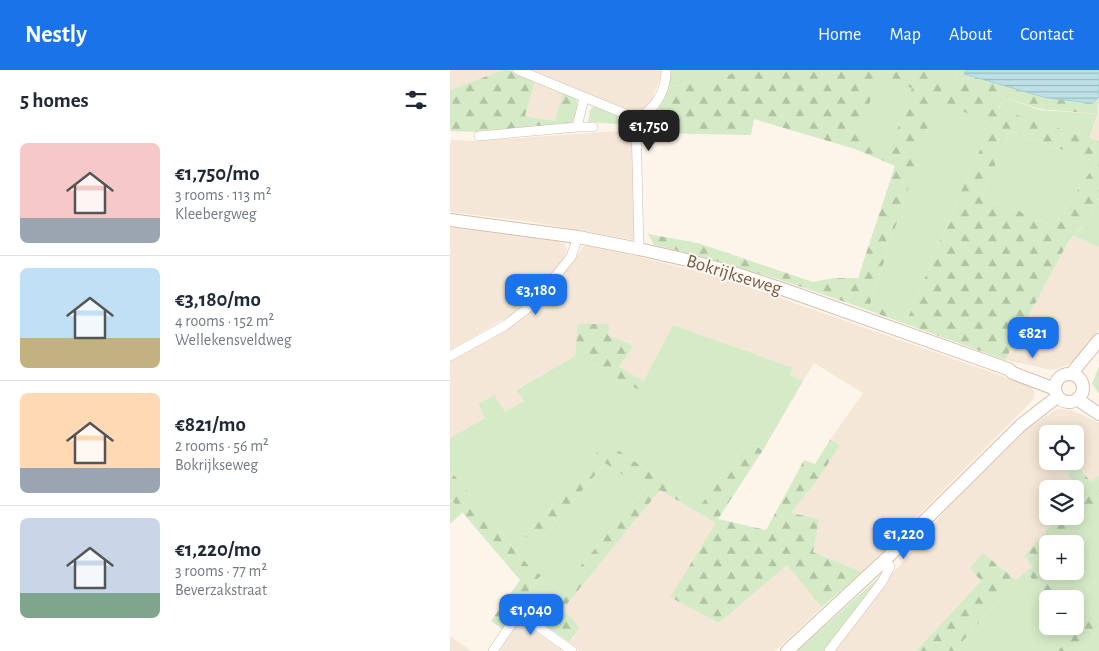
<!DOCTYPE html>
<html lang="en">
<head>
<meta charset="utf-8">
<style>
  :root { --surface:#fff; --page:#f6f6f7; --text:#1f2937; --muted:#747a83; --line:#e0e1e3; --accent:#1a73e8 }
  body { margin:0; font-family:"Alegreya Sans",sans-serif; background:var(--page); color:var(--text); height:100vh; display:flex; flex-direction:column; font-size:19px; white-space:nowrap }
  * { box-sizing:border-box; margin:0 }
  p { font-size:16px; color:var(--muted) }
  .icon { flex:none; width:28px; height:28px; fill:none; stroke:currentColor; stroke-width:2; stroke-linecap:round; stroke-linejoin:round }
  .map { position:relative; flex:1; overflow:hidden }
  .side { display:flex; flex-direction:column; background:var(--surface); width:450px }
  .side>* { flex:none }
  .buttons { position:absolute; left:589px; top:355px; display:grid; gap:10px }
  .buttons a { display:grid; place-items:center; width:45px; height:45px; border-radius:8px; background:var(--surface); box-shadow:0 2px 12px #0003; font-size:25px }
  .price { position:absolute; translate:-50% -42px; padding:0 11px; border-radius:10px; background:var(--accent); color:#fff; font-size:16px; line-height:32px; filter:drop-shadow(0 1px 2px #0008) }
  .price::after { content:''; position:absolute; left:50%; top:30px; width:15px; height:11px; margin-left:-8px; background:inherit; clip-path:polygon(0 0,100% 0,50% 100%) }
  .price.selected { background:#222; color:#fff }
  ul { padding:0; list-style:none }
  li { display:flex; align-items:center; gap:15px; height:125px; padding:0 20px }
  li+li { border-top:1px solid var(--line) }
  li span { display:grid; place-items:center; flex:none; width:140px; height:100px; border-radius:8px; color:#555 }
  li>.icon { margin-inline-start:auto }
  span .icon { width:60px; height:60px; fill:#fffc; stroke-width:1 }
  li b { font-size:21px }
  h2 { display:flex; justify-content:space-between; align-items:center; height:60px; padding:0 20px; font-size:21px }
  header { display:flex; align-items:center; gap:30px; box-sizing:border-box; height:70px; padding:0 25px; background:var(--accent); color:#fff }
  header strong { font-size:24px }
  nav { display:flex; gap:28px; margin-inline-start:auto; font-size:18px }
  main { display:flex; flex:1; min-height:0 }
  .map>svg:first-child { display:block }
</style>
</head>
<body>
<header>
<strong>Nestly</strong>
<nav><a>Home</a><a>Map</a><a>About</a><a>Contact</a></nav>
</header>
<main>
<section class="side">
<h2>5 homes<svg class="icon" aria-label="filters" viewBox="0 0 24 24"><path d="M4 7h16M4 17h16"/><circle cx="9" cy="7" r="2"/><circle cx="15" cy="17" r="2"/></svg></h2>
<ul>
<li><span style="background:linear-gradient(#f6c9c9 75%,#9aa5b1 0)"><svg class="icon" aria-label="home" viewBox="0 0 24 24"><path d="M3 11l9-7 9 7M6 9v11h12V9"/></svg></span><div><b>€1,750/mo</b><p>3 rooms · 113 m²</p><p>Kleebergweg</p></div></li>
<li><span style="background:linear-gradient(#bfe0f5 70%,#c2b280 0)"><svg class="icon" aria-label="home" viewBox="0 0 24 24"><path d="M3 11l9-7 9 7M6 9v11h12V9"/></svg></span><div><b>€3,180/mo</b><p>4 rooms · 152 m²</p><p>Wellekensveldweg</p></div></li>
<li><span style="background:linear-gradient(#ffd9b3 75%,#9aa5b1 0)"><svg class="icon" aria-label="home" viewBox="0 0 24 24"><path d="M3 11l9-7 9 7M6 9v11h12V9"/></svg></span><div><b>€821/mo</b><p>2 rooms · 56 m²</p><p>Bokrijkseweg</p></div></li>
<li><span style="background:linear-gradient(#c9d6e8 75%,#7fa58c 0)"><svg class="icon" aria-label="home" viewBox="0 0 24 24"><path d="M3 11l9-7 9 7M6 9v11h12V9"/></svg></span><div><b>€1,220/mo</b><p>3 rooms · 77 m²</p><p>Beverzakstraat</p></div></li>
</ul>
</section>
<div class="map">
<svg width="649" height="581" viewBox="0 0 649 581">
  <defs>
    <pattern id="forest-firs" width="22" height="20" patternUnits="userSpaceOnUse" patternTransform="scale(1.25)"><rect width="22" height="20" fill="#d5ebc7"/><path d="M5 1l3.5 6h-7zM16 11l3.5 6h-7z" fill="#b2c2a4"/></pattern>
    <pattern id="water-rules" width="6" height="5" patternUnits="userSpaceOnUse" patternTransform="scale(1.25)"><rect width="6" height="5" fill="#bde1e7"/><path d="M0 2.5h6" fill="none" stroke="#9ebabd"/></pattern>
  </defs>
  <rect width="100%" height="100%" fill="#fdf5e9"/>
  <!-- residential -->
  <path fill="#f4e7d7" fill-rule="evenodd" d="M0 0H53L0 20Z
    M83 0H211V6L201 32 192 40 185 41 152 30Z
    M85 11 113 22 105 51 74 46Z
    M649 43V71L639 68Z
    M183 60 187 166 183 170 83 152 0 142V70L27 71Z
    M0 157 109 171 115 174 117 181 114 188 92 216 61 245 0 280Z
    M624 166 649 177V258L647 263 625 290 615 296 607 299H598L555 290 618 172Z
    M135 175 178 184 273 208 541 302 579 316 583 319 585 324 582 331 412 502 363 482 341 443 369 408 390 375 380 370 413 323 364 293 353 311 340 305 343 299 223 255 194 311 169 297 129 254 125 286 67 319 74 331 55 343 44 325 28 334 35 348 0 368V291L66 254 85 239Z
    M607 339 622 340 649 353V405L641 412 627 395 617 404 631 420 625 428V419H598V446H609L574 486 583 497 566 510 533 483 531 511 466 581H384L439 508 499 436 580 356ZM598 364H625V391H598Z
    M210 420 267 453 221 527 269 553 337 494 372 537 325 581H130L119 572 125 566 111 540Z
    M67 554 76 555 112 581H48Z
    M0 566 21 581H0Z"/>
  <!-- grass -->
  <path fill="#d5ebc7" d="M219 0H283V4L217 17Z
    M414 0H509L503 16 479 10 454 93 407 68Z
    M555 27 589 40 648 44 639 68 548 40Z
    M487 29 542 54 513 117 458 248 420 234Z
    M144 36 178 48 181 52 168 54 138 52 140 40Z
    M560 61 647 92 603 156 532 125Z
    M649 129V177L624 166 638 150Z
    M223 255 343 298 340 305 353 311 313 380 298 372 250 436 156 372 75 466 87 475 156 392 195 419 86 549 69 536 91 505 82 500 0 400V368L35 348 28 334 44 325 55 342 74 331 66 320 125 286 189 320Z
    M649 296V324L642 314Z
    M0 428 13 442 0 454Z
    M649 429V552L592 498 597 491 598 501H625V474H612Z
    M575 502 603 529H598V556H625V551L632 558 607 581H504L566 510Z
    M427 509 429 511 377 581H347Z
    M649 560V581H628Z"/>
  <!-- forest -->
  <path fill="url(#forest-firs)" fill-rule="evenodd" d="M53 0H59L85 11 75 46 105 51 113 22 126 27C129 37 127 46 120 55L27 62 0 61V20Z
    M283 0H472L503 16 509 0H515L514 4 642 33 649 27 648 44 589 39 555 27 548 39 649 71V129L638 150 618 172 555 290C439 249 324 202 204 175L198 164 248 173 363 212 384 208H408L445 96 405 79 304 49 301 65 193 63 195 55 208 40 217 17 282 4ZM428 6 462 18 441 78 409 66ZM487 30 542 54 513 117 458 248 420 234ZM560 61 647 92 603 156 532 125Z
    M128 254H159L158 265 183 276 169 297 194 311 189 320 125 286Z
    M380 370 390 375 369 408 341 443 369 449 363 482 412 502 372 537 337 495 269 553 220 527 266 453 210 420 112 540 124 550 129 559 119 572 86 549 195 419 155 393 87 475 75 466 156 372 250 436 298 372 313 380 268 449 316 460 354 390 365 394Z
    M627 395 641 412 649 405V429L612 474H598L597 491 592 498 625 529H603L575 502 583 497 574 486 609 446H625V428L631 420 617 404Z
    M0 400 82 500 91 505 52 559 41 551 70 510 0 428Z
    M533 483 566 510 504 581H466L531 511 520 498Z
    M625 529 649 552V560L628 581H607L632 558 625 551Z"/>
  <!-- water -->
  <path fill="url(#water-rules)" stroke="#a3d0d9" d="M516 0H649V27L642 33 597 28 514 4Z"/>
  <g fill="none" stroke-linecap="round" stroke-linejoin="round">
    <!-- street casing -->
    <g stroke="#cfbdae" stroke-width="10">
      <path id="street" d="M68 0 178 45 186 50
        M127 57 134 28
        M29 66 127 57H143
        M189 179 186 50C205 39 216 23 216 0
        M0 286 56 255 83 234 121 187 128 167
        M43 581 62 553 71 550 80 551 122 581
        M379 581 432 512 440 497 436 489"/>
    </g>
    <!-- secondary casing -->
    <g stroke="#d5bfae" stroke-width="14">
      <path id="secondary" d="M0 150 128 167 189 179 237 190 281 202 338 221 558 299 563 303 605 319
        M621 304 649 270
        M605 318a14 14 0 1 1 28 0a14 14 0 1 1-28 0Z
        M627 329 649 344
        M337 581 436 489 571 355 607 327"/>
    </g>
    <!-- street -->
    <use href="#street" stroke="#fff" stroke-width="9"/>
    <!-- secondary -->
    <use href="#secondary" stroke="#fff" stroke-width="12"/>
  </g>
  <g text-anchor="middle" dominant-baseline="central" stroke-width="4" stroke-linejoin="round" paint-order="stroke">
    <!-- street labels -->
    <g font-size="19" fill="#785c4c" stroke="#fff9f0">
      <text transform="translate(284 205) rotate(17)">Bokrijkseweg</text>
    </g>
  </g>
</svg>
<div class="buttons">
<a><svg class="icon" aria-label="locate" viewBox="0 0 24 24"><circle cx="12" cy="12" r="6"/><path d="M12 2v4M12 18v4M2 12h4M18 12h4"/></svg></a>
<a><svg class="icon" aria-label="layers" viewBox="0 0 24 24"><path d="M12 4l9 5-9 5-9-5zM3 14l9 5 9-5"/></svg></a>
<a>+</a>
<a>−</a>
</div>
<b class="price selected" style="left:199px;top:82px">€1,750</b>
<b class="price" style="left:86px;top:246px">€3,180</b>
<b class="price" style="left:583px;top:289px">€821</b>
<b class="price" style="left:454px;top:490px">€1,220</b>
<b class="price" style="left:81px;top:566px">€1,040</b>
</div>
</main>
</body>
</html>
